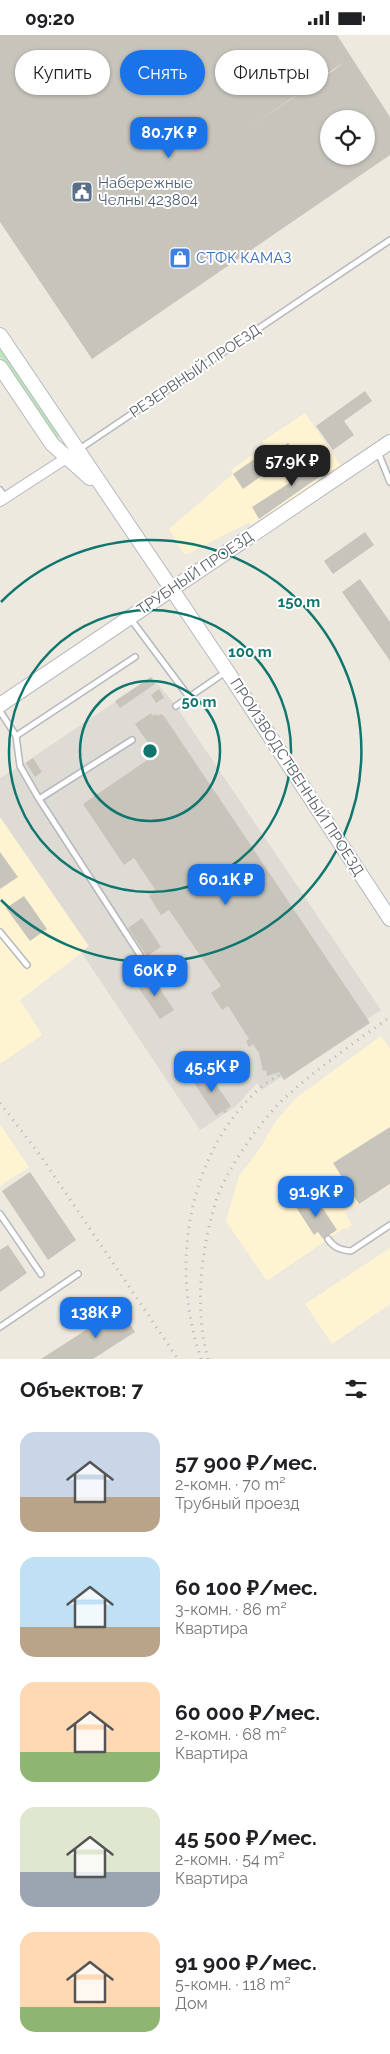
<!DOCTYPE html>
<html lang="ru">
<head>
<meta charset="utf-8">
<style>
  :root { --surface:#fff; --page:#f6f6f6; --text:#202124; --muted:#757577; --accent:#1a73e8 }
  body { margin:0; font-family:Raleway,sans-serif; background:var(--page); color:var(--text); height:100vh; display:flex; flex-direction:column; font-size:19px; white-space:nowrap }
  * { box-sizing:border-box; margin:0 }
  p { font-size:16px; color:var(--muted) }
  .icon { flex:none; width:28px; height:28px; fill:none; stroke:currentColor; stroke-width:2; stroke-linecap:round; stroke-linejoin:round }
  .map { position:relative; height:1324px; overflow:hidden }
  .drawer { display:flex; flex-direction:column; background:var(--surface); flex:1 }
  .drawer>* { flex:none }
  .top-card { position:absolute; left:15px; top:15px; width:360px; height:45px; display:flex; gap:10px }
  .buttons { position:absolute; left:320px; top:75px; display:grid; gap:10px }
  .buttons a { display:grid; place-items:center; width:55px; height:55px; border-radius:50%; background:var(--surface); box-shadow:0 1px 4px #0004; font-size:25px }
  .price { position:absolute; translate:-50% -42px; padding:0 11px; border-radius:10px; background:var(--accent); color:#fff; font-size:16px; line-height:32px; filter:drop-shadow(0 1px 2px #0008) }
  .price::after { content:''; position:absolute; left:50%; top:30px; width:15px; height:11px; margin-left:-8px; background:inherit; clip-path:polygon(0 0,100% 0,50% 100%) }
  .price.current { background:#222; color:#fff }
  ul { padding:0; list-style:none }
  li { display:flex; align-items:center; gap:15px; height:125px; padding:0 20px }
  li span { display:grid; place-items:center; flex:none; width:140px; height:100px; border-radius:15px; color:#555 }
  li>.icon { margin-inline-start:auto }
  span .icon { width:60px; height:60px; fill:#fffc; stroke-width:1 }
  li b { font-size:21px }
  h2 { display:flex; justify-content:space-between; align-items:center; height:60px; padding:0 20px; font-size:21px }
  .chip { padding:0 18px; border-radius:22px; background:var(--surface); box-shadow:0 1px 4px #0004; font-size:18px; line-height:45px }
  .chip.current { background:var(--accent); color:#fff }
  .status { display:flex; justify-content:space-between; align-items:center; height:35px; padding:0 25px; background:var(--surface); direction:ltr }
  .status svg { height:14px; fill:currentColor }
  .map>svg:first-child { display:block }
</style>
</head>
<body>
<div class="status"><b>09:20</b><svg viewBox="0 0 49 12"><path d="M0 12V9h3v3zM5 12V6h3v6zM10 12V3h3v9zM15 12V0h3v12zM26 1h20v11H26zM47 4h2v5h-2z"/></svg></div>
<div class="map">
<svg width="390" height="1324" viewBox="0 0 390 1324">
  <rect width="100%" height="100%" fill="#ede9df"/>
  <!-- commercial -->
  <path fill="#fff4d2" d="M305 378 341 431 251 490 249 487 190 518 184 519 169 494 233 439 231 435 265 411 263 406Z
    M0 782 89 912 20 965 42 1000 0 1029Z
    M381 1001 390 1014V1150L345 1178 352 1190 346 1194 344 1193 267 1246 226 1186 239 1141 259 1115 276 1086 296 1063Z
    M0 1090 29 1132 0 1151Z
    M390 1213V1269L332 1309 305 1269Z"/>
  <!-- industrial -->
  <path fill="#dddbd4" d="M152 642 176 671 381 975 262 1055 257 1048 235 1072 200 1095 81 917 89 911 0 782V743L20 731Z"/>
  <!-- green -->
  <path fill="#bae6ba" d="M0 311 61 400 55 404 0 322Z"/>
  <!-- building -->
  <path fill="#c7c4bc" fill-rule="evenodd" d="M0 0H337L390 82V120L92 324 0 187ZM344 27 334 35 247 94ZM329 84H366V121H329Z
    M365 356 372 366 344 386 354 400 333 415 316 391Z
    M288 408 293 414 283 421 285 424 243 454 233 439 275 410 278 414Z
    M319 422 329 435 259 484 252 472 294 445 292 441Z
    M365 497 374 510 333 539 324 526Z
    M360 544 390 587V626L342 557Z
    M151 642 155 649 120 673 115 666Z
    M159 654 164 663 156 668 151 660Z
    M151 678 153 681 156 679 157 681 161 679 164 681 370 988 284 1045 279 1037 267 1041 266 1035 263 1036 259 1018 253 1009 249 1012 246 1006 249 1004 228 971 222 975 211 958 221 951 169 875 161 880 149 861 156 856 134 823 124 830 83 769 156 719 135 689Z
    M33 723 42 737 35 742 26 728Z
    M0 817 18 842 0 854Z
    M24 861 47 894 30 906 6 873Z
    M142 883 161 912 147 921 128 893Z
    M150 939 174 975 160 984 136 949Z
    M206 1035 231 1071 226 1075 227 1077 224 1078 223 1076 216 1081 192 1045Z
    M390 1092V1149L359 1169 333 1128Z
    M30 1137 76 1205 48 1225 2 1156Z
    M314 1160 337 1195 323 1204 318 1197 314 1200 296 1172Z
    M8 1210 27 1238 0 1257V1215Z
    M120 1273 135 1297 93 1324H41Z"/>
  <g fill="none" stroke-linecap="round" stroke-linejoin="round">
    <!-- lane casing -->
    <g stroke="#b5b8bd" stroke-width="8">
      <path id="lane" d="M78 415 390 205
        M378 417 390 447
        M0 455 5 462
        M130 583 189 662
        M176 671 227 636
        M0 676 16 701 20 731 39 764 140 920
        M16 701 135 622
        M39 764 132 705
        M0 897 27 930
        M0 1179 41 1239
        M328 1204C334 1213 341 1215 351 1216L390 1190
        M0 1292 78 1239"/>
    </g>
    <!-- street casing -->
    <g stroke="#b5b8bd" stroke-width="12">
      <path id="street" d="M0 466 71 420"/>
    </g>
    <!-- secondary casing -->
    <g stroke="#b5bac0" stroke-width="16">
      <path id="secondary" d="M0 300 227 636 390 884
        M0 332 52 409 90 443
        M0 670 390 407"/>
    </g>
    <!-- lane -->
    <use href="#lane" stroke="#fff" stroke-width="5"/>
    <!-- street -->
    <use href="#street" stroke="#fff" stroke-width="10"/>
    <!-- secondary -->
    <use href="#secondary" stroke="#fff" stroke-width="14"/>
    <!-- rail -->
    <path stroke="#b3b4b5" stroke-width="3" stroke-dasharray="1 6" stroke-linecap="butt" d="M0 1068 40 1120 178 1324
      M201 1324C170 1233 186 1120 260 1053 267 1047 275 1043 282 1038
      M208 1324C194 1275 201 1211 217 1163 228 1134 253 1097 274 1074 280 1066 289 1060 296 1053 326 1027 358 1005 390 982"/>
  </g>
  <!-- distance rings -->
  <g fill="none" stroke="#0f766e" stroke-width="2.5">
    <circle cx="150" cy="716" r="70"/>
    <circle cx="150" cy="716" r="141"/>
    <path d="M1 567A211 211 0 1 1 1 865"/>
  </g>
  <!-- icons -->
  <defs>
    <g id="civic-square" transform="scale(1.125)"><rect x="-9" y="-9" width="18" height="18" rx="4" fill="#5c6f8a" stroke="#fff"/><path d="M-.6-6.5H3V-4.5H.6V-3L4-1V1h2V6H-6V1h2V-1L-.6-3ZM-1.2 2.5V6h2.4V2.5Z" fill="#fff"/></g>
    <g id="shop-square" transform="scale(1.125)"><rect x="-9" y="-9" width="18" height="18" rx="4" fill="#3f7fe0" stroke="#fff"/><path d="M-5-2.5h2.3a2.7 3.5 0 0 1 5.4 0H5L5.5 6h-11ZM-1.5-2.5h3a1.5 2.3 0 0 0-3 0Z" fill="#fff"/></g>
  </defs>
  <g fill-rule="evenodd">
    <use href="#civic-square" x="82" y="157"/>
    <use href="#shop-square" x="180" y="223"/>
  </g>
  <g text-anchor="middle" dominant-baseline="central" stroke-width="4" stroke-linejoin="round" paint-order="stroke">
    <!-- service labels -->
    <g font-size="15" fill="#4e5e75" stroke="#fff" text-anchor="start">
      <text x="98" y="148">Набережные<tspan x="98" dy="17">Челны 423804</tspan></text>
    </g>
    <!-- shop labels -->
    <g font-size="15" fill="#366cbe" stroke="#fff" text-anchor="start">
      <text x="196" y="223">СТФК КАМАЗ</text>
    </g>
    <!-- street labels -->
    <g font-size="15" fill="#585d62" stroke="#fff">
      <text transform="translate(195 336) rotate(-34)">РЕЗЕРВНЫЙ ПРОЕЗД</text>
      <text transform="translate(195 538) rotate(-34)">ТРУБНЫЙ ПРОЕЗД</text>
      <text transform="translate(297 742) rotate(57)">ПРОИЗВОДСТВЕННЫЙ ПРОЕЗД</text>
    </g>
  </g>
  <circle cx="150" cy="716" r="8" fill="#0f766e" stroke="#fff" stroke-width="2.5"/>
  <g font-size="15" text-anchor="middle" font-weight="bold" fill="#0f766e" stroke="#fff" stroke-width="4" stroke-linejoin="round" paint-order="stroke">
    <text x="299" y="572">150 m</text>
    <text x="250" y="622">100 m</text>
    <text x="199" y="672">50 m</text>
  </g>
</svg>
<div class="buttons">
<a><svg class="icon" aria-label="locate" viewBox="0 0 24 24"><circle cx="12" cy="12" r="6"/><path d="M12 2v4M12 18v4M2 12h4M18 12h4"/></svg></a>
</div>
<b class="price" style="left:169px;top:124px">80.7K ₽</b>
<b class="price current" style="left:292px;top:452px">57.9K ₽</b>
<b class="price" style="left:226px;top:871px">60.1K ₽</b>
<b class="price" style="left:155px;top:962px">60K ₽</b>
<b class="price" style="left:212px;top:1058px">45.5K ₽</b>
<b class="price" style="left:316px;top:1183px">91.9K ₽</b>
<b class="price" style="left:96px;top:1304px">138K ₽</b>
<div class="top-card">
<a class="chip">Купить</a>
<a class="chip current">Снять</a>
<a class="chip">Фильтры</a>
</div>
</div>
<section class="drawer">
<h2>Объектов: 7<svg class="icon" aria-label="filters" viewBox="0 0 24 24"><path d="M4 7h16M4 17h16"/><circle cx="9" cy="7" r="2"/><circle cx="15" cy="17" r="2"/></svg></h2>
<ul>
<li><span style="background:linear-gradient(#c9d6e8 65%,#b9a48a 0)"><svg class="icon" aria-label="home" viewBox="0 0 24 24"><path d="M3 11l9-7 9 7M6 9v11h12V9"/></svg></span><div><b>57 900 ₽/мес.</b><p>2-комн. · 70 m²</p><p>Трубный проезд</p></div></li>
<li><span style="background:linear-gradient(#bfe0f5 70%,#b9a48a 0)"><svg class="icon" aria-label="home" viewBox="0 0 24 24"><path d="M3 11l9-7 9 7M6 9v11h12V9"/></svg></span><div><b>60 100 ₽/мес.</b><p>3-комн. · 86 m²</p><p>Квартира</p></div></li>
<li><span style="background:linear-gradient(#ffd9b3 70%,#8fb573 0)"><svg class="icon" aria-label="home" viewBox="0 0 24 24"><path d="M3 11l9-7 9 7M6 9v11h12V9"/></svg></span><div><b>60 000 ₽/мес.</b><p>2-комн. · 68 m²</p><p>Квартира</p></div></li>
<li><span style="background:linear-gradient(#dfe7d0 65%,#9aa5b1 0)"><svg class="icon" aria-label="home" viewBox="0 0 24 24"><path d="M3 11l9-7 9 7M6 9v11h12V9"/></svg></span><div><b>45 500 ₽/мес.</b><p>2-комн. · 54 m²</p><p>Квартира</p></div></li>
<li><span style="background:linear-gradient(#ffd9b3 75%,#8fb573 0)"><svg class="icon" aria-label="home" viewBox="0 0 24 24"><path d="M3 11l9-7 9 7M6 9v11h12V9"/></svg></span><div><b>91 900 ₽/мес.</b><p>5-комн. · 118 m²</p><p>Дом</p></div></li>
</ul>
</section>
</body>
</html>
